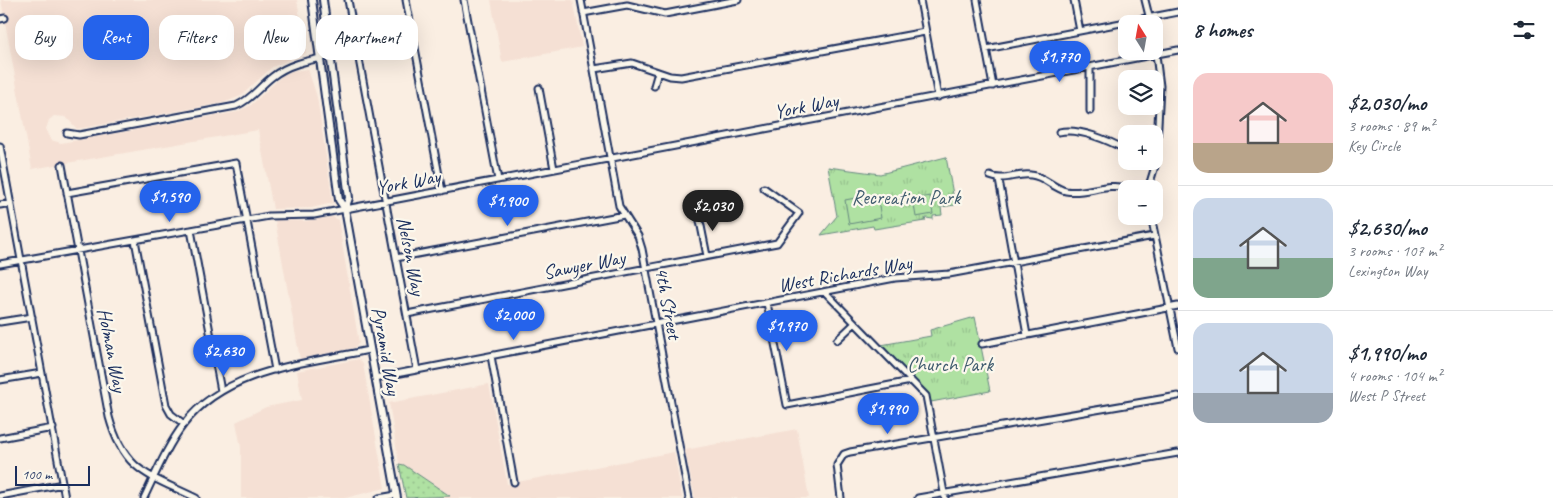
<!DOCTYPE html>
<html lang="en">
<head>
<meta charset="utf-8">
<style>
  :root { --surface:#fff; --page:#f6f6f7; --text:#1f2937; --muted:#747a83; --line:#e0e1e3; --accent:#2563eb }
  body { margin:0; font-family:Caveat,sans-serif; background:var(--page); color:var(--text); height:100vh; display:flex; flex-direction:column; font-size:19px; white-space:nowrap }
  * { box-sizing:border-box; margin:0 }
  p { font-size:16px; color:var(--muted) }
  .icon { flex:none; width:28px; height:28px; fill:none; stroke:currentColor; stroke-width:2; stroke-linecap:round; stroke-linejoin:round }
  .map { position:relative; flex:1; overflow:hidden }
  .drawer { display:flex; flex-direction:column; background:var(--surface); width:375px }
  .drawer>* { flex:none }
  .banner { position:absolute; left:15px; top:15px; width:475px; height:45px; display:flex; gap:10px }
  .needle { width:32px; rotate:349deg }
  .tools { position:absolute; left:1118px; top:15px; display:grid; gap:10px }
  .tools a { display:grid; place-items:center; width:45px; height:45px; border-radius:10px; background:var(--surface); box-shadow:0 5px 20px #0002; font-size:25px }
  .scale { position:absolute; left:15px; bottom:12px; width:75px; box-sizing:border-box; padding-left:5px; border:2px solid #1b2f5e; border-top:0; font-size:14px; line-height:18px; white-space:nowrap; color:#1b2f5e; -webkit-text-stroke:4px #fbf7ec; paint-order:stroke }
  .price { position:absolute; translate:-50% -42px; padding:0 11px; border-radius:18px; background:var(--accent); color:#fff; font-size:16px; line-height:32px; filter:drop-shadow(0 1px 2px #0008) }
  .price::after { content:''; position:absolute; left:50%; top:30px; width:15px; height:11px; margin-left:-8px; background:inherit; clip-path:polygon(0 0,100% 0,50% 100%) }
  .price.on { background:#222; color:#fff }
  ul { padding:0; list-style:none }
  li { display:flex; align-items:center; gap:15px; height:125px; padding:0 15px }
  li+li { border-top:1px solid var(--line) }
  li span { display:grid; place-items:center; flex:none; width:140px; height:100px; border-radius:15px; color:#555 }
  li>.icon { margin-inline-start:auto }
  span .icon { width:60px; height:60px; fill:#fffc; stroke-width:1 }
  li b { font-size:21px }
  h2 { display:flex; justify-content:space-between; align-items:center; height:60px; padding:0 15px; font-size:21px }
  .tag { padding:0 18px; border-radius:15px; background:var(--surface); box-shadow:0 5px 20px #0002; font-size:18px; line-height:45px }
  .tag.on { background:var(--accent); color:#fff }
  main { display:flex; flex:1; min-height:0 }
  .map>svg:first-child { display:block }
</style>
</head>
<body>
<main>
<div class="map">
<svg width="1178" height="498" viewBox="0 0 1178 498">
  <defs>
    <pattern id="grass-dots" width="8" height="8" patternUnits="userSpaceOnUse" patternTransform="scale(1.25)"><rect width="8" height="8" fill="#afe1a2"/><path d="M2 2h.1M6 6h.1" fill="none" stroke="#96c18e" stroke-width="1.8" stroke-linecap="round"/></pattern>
    <pattern id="park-tufts" width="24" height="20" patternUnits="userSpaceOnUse" patternTransform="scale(1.25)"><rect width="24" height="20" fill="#afe1a2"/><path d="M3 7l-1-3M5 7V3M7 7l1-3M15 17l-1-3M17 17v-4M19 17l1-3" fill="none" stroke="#96c18e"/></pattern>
  </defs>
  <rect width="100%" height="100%" fill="#faeee2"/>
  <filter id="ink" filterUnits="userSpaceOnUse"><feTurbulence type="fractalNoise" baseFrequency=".02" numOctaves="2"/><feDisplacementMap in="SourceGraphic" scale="10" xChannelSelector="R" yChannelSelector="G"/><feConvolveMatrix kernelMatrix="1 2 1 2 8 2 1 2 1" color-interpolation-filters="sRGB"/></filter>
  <g filter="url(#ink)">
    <!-- built -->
    <path fill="#f5e0d4" d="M1 0H297L306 53 272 67 241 96 223 103 77 129 66 117 54 116 49 120 46 129 51 140 61 143 237 112 251 105 282 76 292 71 308 69 317 97 333 203 311 208 273 209 258 130 32 169Z
      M491 0H573L582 47 502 62Z
      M333 217 338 220 359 343 354 348 300 359 275 220 305 221Z
      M359 359 363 364 385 488 345 498H241V447L236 422 266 407 302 400 297 371Z
      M489 384 507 484 674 452 682 498H438L449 495 399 464 389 403Z
      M797 429 809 498H695L685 450Z"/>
    <!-- grass -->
    <path fill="url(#grass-dots)" stroke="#658880" d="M399 464 404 465 450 496 406 498Z"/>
    <!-- park -->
    <path fill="url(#park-tufts)" stroke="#658880" d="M946 157 955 205 941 207 942 215 933 216V219L926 218 925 221 874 229 873 226 821 235 837 216 828 167 880 174Z
      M975 317 990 391 931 402 928 393 881 345 931 336 930 330Z"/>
    <!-- garden -->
    <path fill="#afe1a2" stroke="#658880" d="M877 194 881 218 849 224 845 200Z
      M930 196 933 214 916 217 913 199Z"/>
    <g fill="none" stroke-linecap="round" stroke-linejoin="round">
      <!-- minor casing -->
      <g stroke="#1b2f5e" stroke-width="9">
        <path id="minor" d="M348 0 417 370
          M406 0 442 191
          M464 0 498 180
          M581 0 619 206 638 236 642 249 689 498
          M920 0 938 97
          M977 0 993 86
          M1074 0 1080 31
          M1145 0 1151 24
          M583 13 627 5 665 14 738 0
          M0 19 5 18
          M986 49 1178 12
          M594 69 632 63 670 76 681 77 925 32
          M654 86 658 72
          M539 88 554 169
          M1090 111V67
          M1059 132C1078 127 1110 141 1126 150
          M67 133 79 135 236 106C252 99 259 87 272 77 289 63 311 60 332 56
          M0 146 65 498
          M62 165 109 417C124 472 149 475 196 498
          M990 176C1004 182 1016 173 1031 175 1044 176 1053 188 1066 191 1087 195 1105 181 1131 189
          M999 180 1027 335
          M1148 189 1156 163 1160 86 1154 39
          M67 193 236 163 275 370
          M0 205 11 203
          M698 211 707 256
          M1151 216 1178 348
          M191 230 221 391
          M135 240 166 405 171 414 184 424
          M396 258 624 215
          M0 264 269 216 314 215 1178 50
          M825 292 926 396 945 498
          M767 303 787 405 911 381
          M407 314 777 243 799 213 764 188
          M0 322 32 317
          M837 340 855 323
          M982 344 1178 306
          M491 356 514 482
          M375 378 895 278 949 274 1154 236
          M0 380 42 373
          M0 438 53 428
          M0 496 63 484
          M144 498C156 473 167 446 184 424 227 368 305 364 369 350
          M379 498 396 495
          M841 498 837 465 844 454 850 452 1178 396
          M918 498 1178 453"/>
      </g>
      <!-- major casing -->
      <g stroke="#1b2f5e" stroke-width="10">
        <path id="major" d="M312 0 339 200 345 209 397 498
          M323 0 349 198 345 209"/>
      </g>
      <!-- minor -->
      <use href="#minor" stroke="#fbf7ec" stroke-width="5"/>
      <!-- major -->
      <use href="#major" stroke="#fbf7ec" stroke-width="6"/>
    </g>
  </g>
  <g text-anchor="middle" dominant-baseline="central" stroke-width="4.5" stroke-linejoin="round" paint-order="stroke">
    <!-- street labels -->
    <g font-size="20" fill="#1b2f5e" stroke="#fbf7ec">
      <text transform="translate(806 106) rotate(-11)">York Way</text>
      <text transform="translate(408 182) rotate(-11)">York Way</text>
      <text transform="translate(411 256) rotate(79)">Nelson Way</text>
      <text transform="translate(584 265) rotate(-11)">Sawyer Way</text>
      <text transform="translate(845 274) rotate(-10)">West Richards Way</text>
      <text transform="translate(668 303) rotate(79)">4th Street</text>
      <text transform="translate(112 350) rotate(79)">Holman Way</text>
      <text transform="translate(386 351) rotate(80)">Pyramid Way</text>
    </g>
    <!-- park labels -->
    <g font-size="20" fill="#405c6f" stroke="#fbf7ec">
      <text x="906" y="197">Recreation Park</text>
      <text x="950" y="364">Church Park</text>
    </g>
  </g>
</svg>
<div class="tools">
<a><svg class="needle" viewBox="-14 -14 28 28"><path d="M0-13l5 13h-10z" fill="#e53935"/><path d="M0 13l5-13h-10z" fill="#747a83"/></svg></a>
<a><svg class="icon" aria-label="layers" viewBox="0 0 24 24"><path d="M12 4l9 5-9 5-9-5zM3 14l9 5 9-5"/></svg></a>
<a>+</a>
<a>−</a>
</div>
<div class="scale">100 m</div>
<b class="price" style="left:1060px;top:83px">$1,770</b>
<b class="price" style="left:170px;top:223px">$1,590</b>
<b class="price" style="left:508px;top:227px">$1,900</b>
<b class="price on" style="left:713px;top:232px">$2,030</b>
<b class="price" style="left:514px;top:341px">$2,000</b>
<b class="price" style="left:787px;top:352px">$1,970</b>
<b class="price" style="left:224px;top:377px">$2,630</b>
<b class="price" style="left:888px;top:435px">$1,990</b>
<div class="banner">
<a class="tag">Buy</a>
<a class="tag on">Rent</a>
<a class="tag">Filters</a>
<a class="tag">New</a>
<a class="tag">Apartment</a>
</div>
</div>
<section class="drawer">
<h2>8 homes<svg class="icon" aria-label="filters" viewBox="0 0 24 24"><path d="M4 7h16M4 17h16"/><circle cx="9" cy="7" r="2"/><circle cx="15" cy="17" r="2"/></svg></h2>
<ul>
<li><span style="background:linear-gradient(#f6c9c9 70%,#b9a48a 0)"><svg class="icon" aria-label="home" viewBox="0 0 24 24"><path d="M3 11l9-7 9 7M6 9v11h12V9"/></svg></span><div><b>$2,030/mo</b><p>3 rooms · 89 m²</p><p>Key Circle</p></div></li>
<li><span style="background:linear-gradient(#c9d6e8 60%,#7fa58c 0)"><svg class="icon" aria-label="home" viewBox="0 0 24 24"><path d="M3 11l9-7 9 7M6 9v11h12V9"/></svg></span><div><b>$2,630/mo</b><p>3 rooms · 107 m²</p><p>Lexington Way</p></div></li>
<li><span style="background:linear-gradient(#c9d6e8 70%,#9aa5b1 0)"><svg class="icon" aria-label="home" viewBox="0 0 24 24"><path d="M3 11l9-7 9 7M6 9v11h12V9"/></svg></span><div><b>$1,990/mo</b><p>4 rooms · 104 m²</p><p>West P Street</p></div></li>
</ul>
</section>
</main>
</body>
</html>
